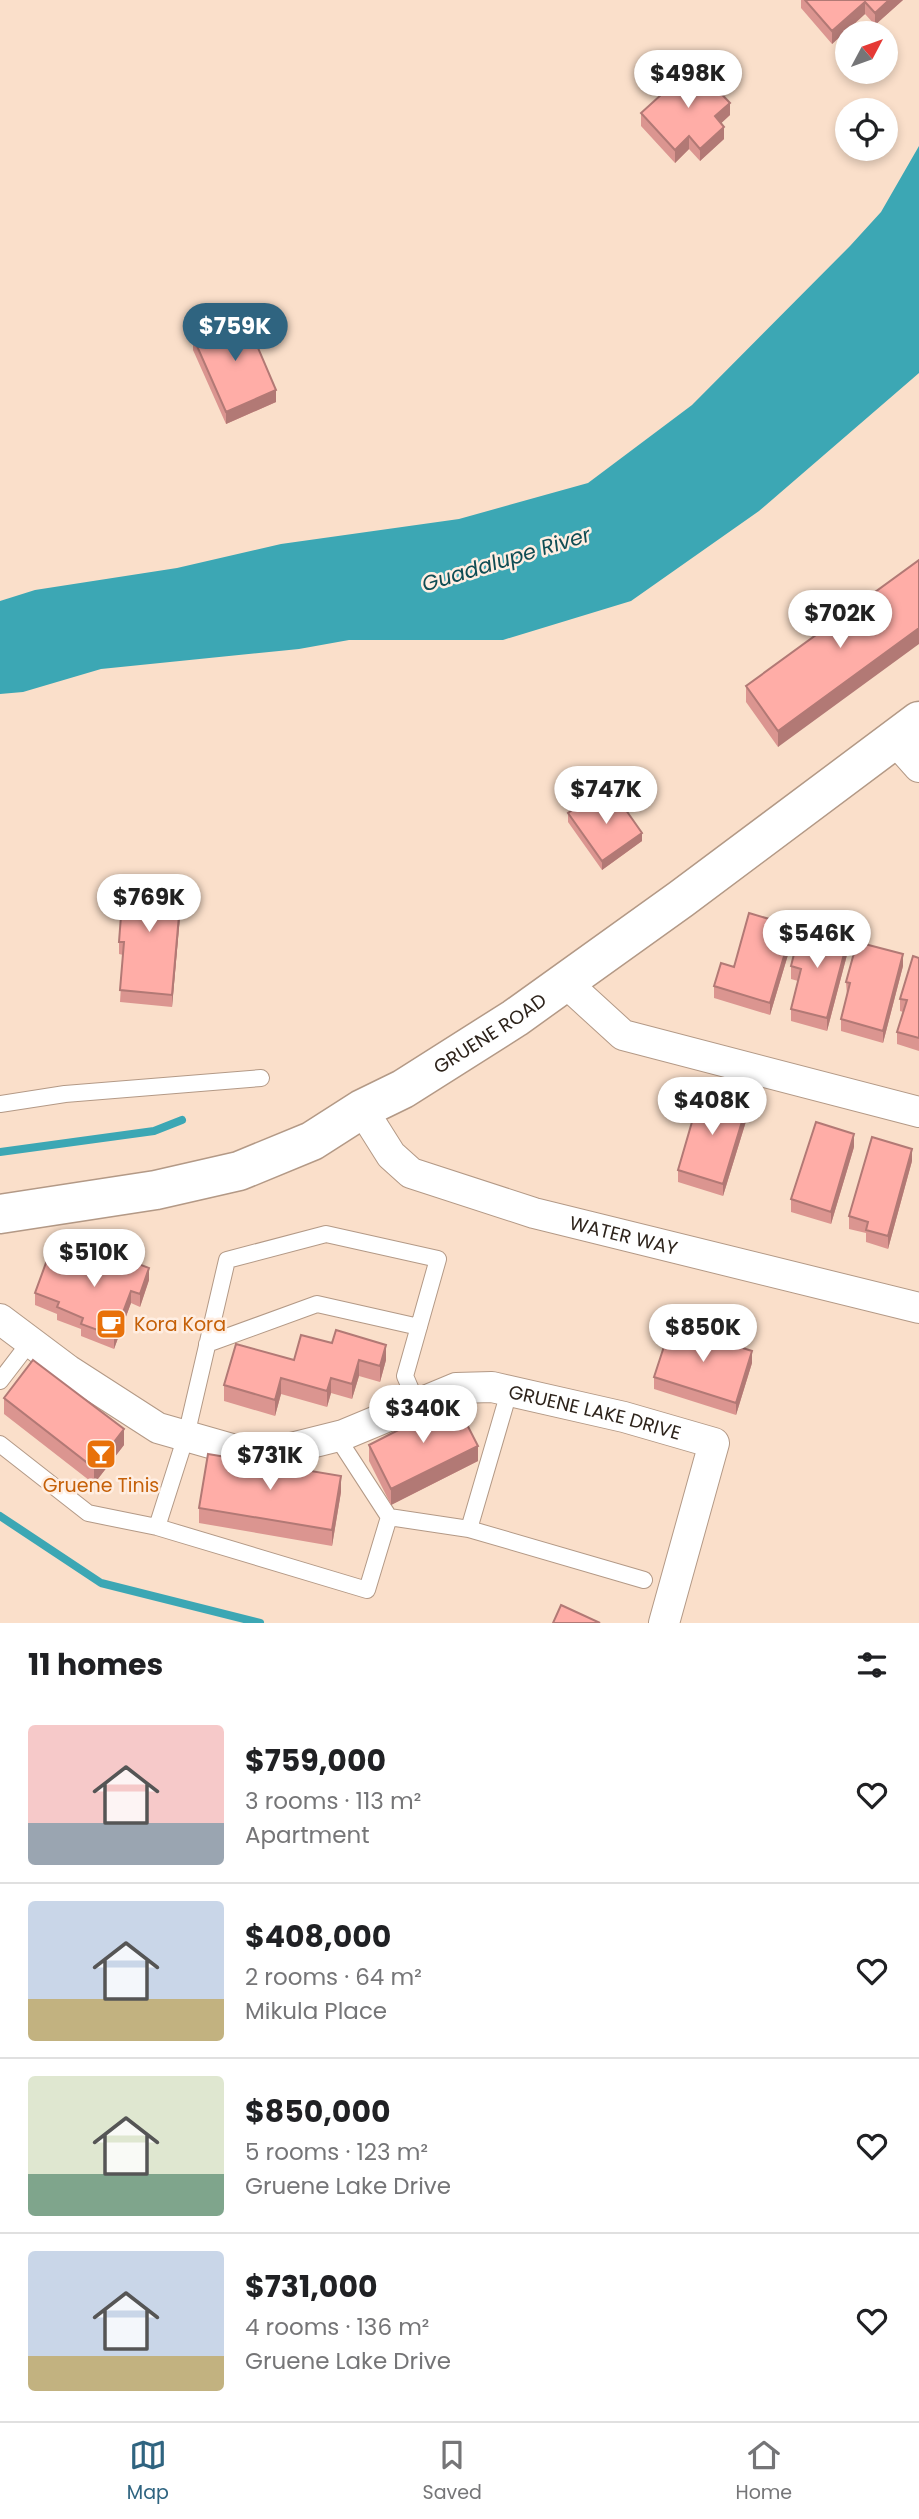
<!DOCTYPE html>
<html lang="en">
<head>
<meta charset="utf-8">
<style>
  :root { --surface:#fff; --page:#f2f2f2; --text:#202124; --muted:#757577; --line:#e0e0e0; --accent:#2f6480 }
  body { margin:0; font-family:Poppins,sans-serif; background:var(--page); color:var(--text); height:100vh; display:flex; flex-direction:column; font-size:26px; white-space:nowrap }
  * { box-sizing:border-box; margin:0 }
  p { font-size:23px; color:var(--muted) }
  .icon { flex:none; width:38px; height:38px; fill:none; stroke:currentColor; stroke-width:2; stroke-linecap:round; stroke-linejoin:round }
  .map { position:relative; height:1623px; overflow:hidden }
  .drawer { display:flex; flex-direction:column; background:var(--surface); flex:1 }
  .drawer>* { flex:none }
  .needle { width:46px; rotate:49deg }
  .buttons { position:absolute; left:835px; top:21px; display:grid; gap:14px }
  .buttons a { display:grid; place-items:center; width:63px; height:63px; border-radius:50%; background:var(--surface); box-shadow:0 4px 10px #0003; font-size:35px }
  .price { position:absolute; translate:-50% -60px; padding:0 16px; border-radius:24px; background:#fff; color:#222; font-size:23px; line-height:46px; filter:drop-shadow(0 2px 4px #0008) }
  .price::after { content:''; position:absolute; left:50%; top:42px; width:21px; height:16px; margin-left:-10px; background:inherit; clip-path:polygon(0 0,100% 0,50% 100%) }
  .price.on { background:var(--accent); color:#fff }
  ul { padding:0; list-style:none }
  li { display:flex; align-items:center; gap:21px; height:175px; padding:0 28px }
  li+li { border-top:2px solid var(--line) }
  li span { display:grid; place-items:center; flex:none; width:196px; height:140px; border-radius:7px; color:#555 }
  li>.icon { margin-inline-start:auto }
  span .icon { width:84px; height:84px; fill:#fffc; stroke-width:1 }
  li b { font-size:30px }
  h2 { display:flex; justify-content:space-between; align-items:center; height:84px; padding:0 28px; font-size:30px }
  .tab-bar { display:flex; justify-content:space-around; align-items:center; height:98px; border-top:2px solid var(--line); background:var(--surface); font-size:19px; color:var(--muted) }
  .tab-bar a { display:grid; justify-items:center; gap:4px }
  .tab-bar .on { color:var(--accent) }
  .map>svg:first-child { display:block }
</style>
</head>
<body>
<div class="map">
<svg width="919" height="1623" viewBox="0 0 919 1623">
  <rect width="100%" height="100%" fill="#fadfca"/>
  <!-- water -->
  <path fill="#3ca7b4" d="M919 146V373L759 511 631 601 503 640H349L299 649 101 669 23 692 0 694V601L35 590 177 568 281 544 459 519 588 483 692 405 850 246 881 212Z"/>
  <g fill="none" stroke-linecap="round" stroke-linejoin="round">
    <!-- stream -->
    <path stroke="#3ca7b4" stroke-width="8" d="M0 1152 154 1131 182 1120
      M0 1516 101 1583 260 1623"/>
    <!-- lane casing -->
    <g stroke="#b39986" stroke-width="18">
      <path id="lane" d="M0 1104 65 1094 261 1078
        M207 1344 317 1304 419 1327
        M0 1381 30 1342
        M337 1437 389 1517 469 1529 509 1392
        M0 1444 88 1513 157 1527 186 1436 227 1260 326 1234 438 1259 405 1376 417 1404
        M157 1527 367 1590 389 1517
        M469 1529 644 1580"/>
    </g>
    <!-- street casing -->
    <g stroke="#b39986" stroke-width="32">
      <g id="street">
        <path d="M894 739 919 767"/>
        <path d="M565 982 623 1035 919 1112"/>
        <path id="s1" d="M362 1109 391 1155 411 1173 534 1213 919 1308"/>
        <path id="s2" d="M0 1319 68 1370 158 1428 235 1450 291 1448 343 1435 456 1388 492 1387 624 1417 714 1443 664 1623"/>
      </g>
    </g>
    <!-- secondary casing -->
    <g stroke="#b39986" stroke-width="41">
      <g id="secondary">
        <path id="s3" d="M0 1214 156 1190 239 1171 312 1141 362 1109 403 1089 515 1018 681 899 919 721"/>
      </g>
    </g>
    <!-- lane -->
    <use href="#lane" stroke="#fff" stroke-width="16"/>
    <!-- street -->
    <use href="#street" stroke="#fff" stroke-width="30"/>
    <!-- secondary -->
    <use href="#secondary" stroke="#fff" stroke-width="38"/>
  </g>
  <!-- wall -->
  <path fill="#db9590" d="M801 0H903L875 25 865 14 832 44 801 8Z
    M641 113 730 115 721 123 724 139 700 161 689 149 675 163 641 126Z
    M193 337 276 402 226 424 193 350Z
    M919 560 778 747 746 702V686Z
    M568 813 642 841 602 870 568 822Z
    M182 894 172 1007 120 1002 123 955 119 954V942Z
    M793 938 770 1015 714 998V986L734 967Z
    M848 951 827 1031 791 1021V1009L798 981 791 979V966Z
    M919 958V1051L897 1044V1032L903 1012 900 1011V999Z
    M903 966 883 1043 841 1031V1019L847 995 846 982Z
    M747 1118 723 1196 678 1182V1170Z
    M854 1147 831 1224 791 1212V1199Z
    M912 1161 888 1249 866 1242V1233L849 1229V1216Z
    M97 1266 149 1280 140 1307 131 1303 114 1349 81 1336V1329L57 1320V1314L35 1305V1293L68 1267Z
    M332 1343 386 1360 380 1382 359 1376 352 1399 331 1393 327 1407 281 1394 275 1416 224 1401V1385L294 1360Z
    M752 1363 736 1415 654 1389V1377Z
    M4 1398 124 1445 94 1484 4 1414Z
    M369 1445 478 1461 391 1505 369 1461Z
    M341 1492 332 1546 199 1523V1508Z"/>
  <!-- shaded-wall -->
  <path fill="#b27975" d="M889 0H903L875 25V13Z
    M865 2V14L832 44V31Z
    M730 103V115L715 129V116Z
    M724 127V139L700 161V149Z
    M689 136V149L675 163V150Z
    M276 390V402L226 424V412Z
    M919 628V644L778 747V731Z
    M642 833V841L602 870V861Z
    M182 881V894L172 1007V995Z
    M793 926V938L770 1015V1003Z
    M848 939V951L827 1031V1018Z
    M903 954V966L883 1043V1031Z
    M747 1105V1118L723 1196V1184Z
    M854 1134V1147L831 1224V1212Z
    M912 1149V1161L888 1249V1236Z
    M149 1268V1280L140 1307V1294Z
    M131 1291V1303L114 1349V1336Z
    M386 1345V1360L380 1382V1366Z
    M752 1351V1363L736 1415V1403Z
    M359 1360V1376L352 1399V1384Z
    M281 1378V1394L275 1416V1400Z
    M331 1378V1393L327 1407V1391Z
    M124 1429V1445L94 1484V1468Z
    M478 1446V1461L391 1505V1489Z
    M341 1476V1492L332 1546V1530Z"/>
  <!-- building -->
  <path fill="#ffada7" stroke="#b27975" stroke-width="2" d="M805 0H889L875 13 865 2 832 31Z
    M694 65 730 103 715 116 724 127 700 149 689 136 675 150 641 113Z
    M244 315 276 390 226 412 193 337Z
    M919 560V628L778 731 746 686Z
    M614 793 642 833 602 861 568 813 585 801 591 810Z
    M124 877 182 881 172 995 120 990 124 942H119Z
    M749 913 793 926 770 1003 714 986 721 963 734 967Z
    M801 926 848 939 827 1018 791 1009 801 969 791 966Z
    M857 942 903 954 883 1031 841 1019 850 983 846 982Z
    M913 956 919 958V1038L897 1032 907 1000 900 999Z
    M701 1091 747 1105 723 1184 678 1170Z
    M816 1122 854 1134 831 1212 791 1199Z
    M872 1137 912 1149 888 1236 866 1230 868 1222 849 1216Z
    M103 1250 149 1268 140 1294 131 1291 114 1336 81 1324 83 1318 57 1307 59 1302 35 1293 47 1260 68 1267 72 1257 97 1266Z
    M671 1325 752 1351 736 1403 654 1377Z
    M336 1330 386 1345 380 1366 359 1360 352 1384 331 1378 327 1391 281 1378 275 1400 224 1385 236 1344 294 1360 301 1335 332 1343Z
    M33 1360 124 1429 94 1468 4 1398Z
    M455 1401 478 1446 391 1489 369 1445Z
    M208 1454 341 1476 332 1530 199 1508Z
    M561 1605 600 1623H553Z"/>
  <!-- icons -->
  <defs>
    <g id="cafe-square" transform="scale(1.575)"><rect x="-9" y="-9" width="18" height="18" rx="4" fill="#e8710a" stroke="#ffeee2"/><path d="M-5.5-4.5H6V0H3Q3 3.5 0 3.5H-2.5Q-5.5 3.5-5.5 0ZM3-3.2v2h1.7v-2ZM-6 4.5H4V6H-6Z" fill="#fff"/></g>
    <g id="bar-square" transform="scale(1.575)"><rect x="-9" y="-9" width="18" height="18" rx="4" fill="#e8710a" stroke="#ffeee2"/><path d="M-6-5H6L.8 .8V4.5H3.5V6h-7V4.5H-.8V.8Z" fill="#fff"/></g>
  </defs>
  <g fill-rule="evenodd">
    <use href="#cafe-square" x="111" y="1324"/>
    <use href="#bar-square" x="101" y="1454"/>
  </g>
  <g text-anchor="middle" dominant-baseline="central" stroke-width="5" stroke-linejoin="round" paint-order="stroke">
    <!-- street labels -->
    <g font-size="19" fill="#2d231b" stroke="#ffeee2">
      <text stroke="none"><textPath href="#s3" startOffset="530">GRUENE ROAD</textPath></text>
      <text stroke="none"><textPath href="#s1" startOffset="303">WATER WAY</textPath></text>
      <text stroke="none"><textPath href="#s2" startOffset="646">GRUENE LAKE DRIVE</textPath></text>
    </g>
    <!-- food labels -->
    <g font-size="19" fill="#c56008" stroke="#ffeee2" text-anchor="start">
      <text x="134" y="1324">Kora Kora</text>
      <text x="101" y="1485" text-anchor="middle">Gruene Tinis</text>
    </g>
    <!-- water labels -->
    <g font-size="21" font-style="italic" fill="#0f4d54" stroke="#ffeee2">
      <text transform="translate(506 559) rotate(-17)">Guadalupe River</text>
    </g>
  </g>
</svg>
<div class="buttons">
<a><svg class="needle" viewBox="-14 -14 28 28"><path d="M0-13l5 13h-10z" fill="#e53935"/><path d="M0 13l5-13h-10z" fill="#757577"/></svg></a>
<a><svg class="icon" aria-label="locate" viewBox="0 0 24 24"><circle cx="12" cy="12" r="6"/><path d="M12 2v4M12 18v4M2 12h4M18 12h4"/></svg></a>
</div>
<b class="price" style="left:688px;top:110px">$498K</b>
<b class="price on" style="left:235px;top:363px">$759K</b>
<b class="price" style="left:840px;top:650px">$702K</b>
<b class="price" style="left:606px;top:826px">$747K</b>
<b class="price" style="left:149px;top:934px">$769K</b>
<b class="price" style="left:817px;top:970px">$546K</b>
<b class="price" style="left:712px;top:1137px">$408K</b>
<b class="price" style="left:94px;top:1289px">$510K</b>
<b class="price" style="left:703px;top:1364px">$850K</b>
<b class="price" style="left:423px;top:1445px">$340K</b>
<b class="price" style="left:270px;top:1492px">$731K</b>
</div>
<section class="drawer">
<h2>11 homes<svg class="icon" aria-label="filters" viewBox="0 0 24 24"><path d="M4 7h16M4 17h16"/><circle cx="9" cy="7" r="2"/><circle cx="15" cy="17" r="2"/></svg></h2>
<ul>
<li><span style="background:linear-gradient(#f6c9c9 70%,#9aa5b1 0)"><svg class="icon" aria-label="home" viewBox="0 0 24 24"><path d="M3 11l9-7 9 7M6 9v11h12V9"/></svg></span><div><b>$759,000</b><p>3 rooms · 113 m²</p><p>Apartment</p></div><svg class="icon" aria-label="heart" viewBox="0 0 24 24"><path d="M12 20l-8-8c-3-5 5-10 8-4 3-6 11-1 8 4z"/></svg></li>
<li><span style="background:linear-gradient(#c9d6e8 70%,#c2b280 0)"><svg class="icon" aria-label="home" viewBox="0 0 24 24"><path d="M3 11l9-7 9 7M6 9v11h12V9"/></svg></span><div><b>$408,000</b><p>2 rooms · 64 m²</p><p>Mikula Place</p></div><svg class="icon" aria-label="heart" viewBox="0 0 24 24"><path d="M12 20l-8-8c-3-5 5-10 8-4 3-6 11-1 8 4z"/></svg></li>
<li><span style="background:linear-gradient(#dfe7d0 70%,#7fa58c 0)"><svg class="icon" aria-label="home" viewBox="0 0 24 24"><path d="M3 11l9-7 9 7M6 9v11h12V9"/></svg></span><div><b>$850,000</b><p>5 rooms · 123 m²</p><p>Gruene Lake Drive</p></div><svg class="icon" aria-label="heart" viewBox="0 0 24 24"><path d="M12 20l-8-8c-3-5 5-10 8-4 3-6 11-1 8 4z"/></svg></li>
<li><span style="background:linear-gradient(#c9d6e8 75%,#c2b280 0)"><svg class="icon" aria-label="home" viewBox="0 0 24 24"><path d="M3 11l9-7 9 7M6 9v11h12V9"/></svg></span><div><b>$731,000</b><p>4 rooms · 136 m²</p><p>Gruene Lake Drive</p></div><svg class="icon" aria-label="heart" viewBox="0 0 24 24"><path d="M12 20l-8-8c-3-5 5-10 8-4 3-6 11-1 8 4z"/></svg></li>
</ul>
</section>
<nav class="tab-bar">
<a class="on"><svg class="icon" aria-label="map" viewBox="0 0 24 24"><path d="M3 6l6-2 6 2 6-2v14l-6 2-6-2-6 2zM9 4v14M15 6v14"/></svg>Map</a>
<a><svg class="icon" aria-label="saved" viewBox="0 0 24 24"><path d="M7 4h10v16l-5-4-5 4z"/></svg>Saved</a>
<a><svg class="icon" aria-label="home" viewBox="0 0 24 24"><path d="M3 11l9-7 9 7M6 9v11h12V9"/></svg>Home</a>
</nav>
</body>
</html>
